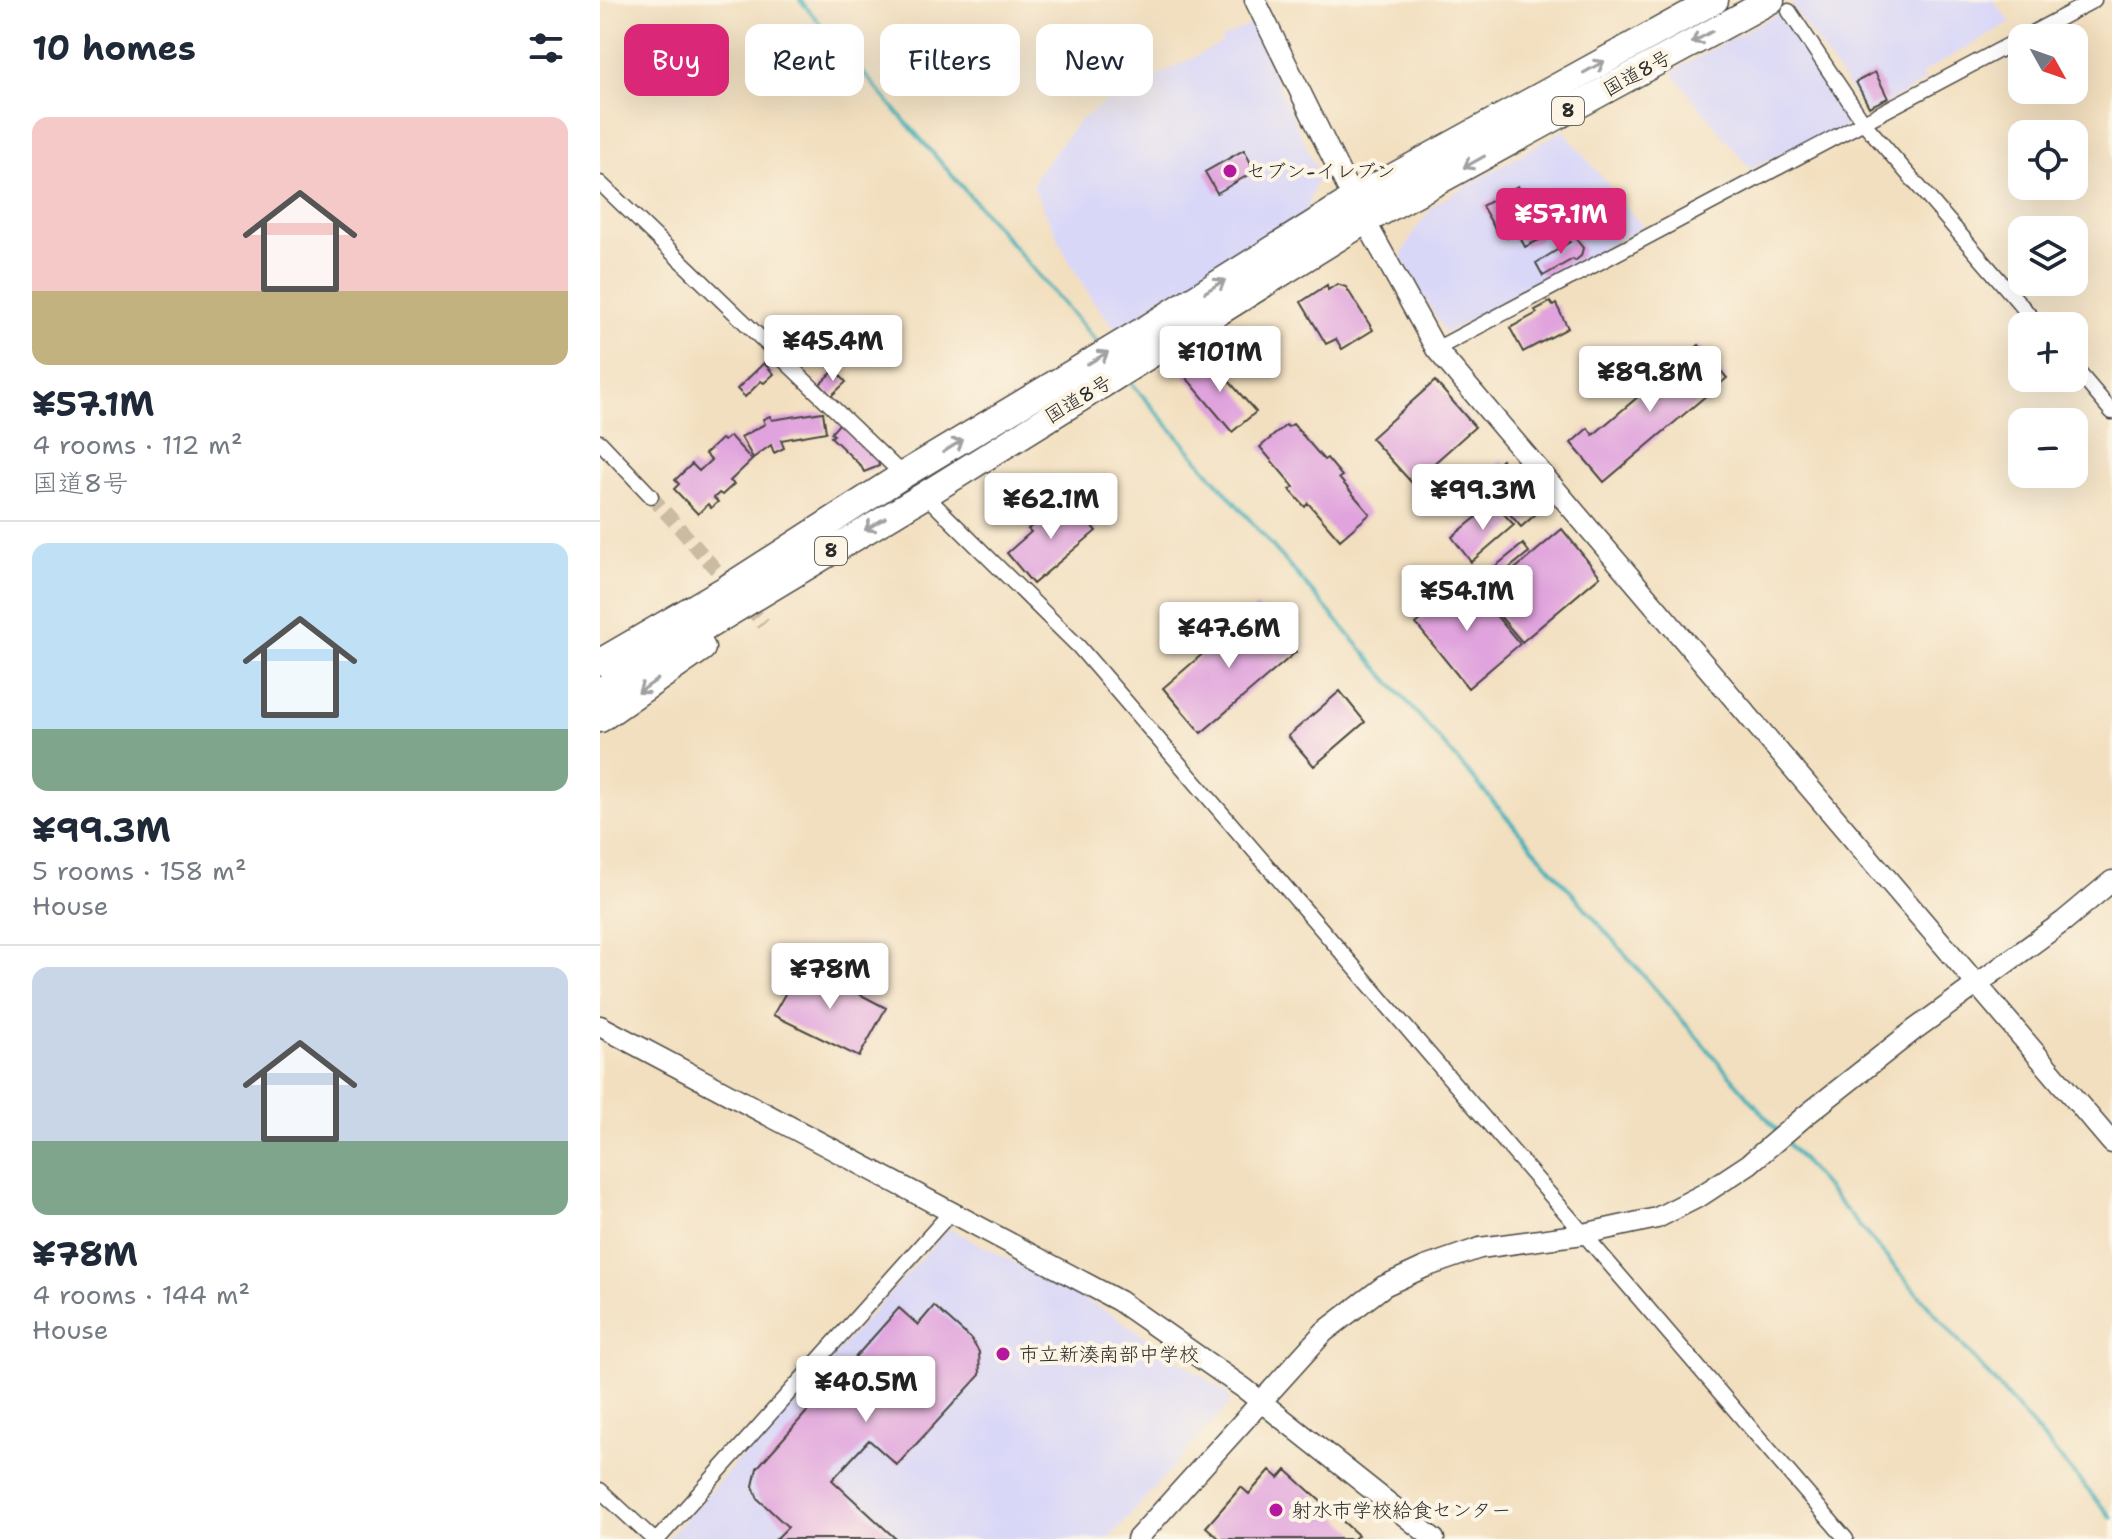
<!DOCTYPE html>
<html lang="en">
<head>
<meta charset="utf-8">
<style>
  :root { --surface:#fff; --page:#f2f2f3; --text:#1f2937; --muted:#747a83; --line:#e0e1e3; --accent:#db2777 }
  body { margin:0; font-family:"Shantell Sans","Klee One",sans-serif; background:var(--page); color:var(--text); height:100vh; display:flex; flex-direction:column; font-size:30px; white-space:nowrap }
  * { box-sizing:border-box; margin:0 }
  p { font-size:26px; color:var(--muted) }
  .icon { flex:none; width:44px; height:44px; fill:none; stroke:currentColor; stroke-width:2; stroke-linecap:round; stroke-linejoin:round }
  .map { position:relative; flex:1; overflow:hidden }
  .panel { display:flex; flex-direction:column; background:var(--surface); width:600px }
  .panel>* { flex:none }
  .guide { position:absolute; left:24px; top:24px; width:760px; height:72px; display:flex; gap:16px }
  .needle { width:52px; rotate:130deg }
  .tools { position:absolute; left:1408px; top:24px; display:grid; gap:16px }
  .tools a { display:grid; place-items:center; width:80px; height:80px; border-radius:16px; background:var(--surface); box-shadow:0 8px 32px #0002; font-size:40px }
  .price { position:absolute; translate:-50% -68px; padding:0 18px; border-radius:8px; background:#fff; color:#222; font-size:26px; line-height:52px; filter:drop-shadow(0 2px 4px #0008) }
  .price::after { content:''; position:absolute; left:50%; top:48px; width:24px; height:18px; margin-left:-12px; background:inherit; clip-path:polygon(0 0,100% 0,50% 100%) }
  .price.selected { background:var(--accent); color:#fff }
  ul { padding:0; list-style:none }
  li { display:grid; align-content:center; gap:16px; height:424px; padding:0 32px }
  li+li { border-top:2px solid var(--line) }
  li span { display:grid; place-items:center; height:248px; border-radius:16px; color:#555 }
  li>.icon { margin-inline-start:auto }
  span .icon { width:144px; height:144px; fill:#fffc; stroke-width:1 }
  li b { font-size:34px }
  h2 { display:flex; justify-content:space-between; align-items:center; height:96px; padding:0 32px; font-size:34px }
  .tag { padding:0 28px; border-radius:16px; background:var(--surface); box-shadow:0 8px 32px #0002; font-size:28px; line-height:72px }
  .tag.selected { background:var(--accent); color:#fff }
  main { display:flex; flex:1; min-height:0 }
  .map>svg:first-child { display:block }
</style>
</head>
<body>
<main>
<section class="panel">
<h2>10 homes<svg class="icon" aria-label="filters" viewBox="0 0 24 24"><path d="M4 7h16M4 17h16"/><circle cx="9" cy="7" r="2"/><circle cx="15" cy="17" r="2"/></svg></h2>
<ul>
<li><span style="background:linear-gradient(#f6c9c9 70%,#c2b280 0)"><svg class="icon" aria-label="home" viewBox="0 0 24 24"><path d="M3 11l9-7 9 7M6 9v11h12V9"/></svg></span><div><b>¥57.1M</b><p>4 rooms · 112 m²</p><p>国道8号</p></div></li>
<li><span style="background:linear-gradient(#bfe0f5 75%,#7fa58c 0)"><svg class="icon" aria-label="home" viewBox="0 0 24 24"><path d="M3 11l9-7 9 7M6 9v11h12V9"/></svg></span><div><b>¥99.3M</b><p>5 rooms · 158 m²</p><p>House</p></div></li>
<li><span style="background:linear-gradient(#c9d6e8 70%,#7fa58c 0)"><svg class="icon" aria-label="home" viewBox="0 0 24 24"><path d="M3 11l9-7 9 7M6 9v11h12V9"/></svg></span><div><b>¥78M</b><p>4 rooms · 144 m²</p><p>House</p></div></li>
</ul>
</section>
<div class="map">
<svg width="1512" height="1539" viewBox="0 0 1512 1539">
  <rect width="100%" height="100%" fill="#fcf5e5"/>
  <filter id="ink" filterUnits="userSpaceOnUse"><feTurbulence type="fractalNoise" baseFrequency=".0125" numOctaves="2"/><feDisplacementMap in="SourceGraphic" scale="16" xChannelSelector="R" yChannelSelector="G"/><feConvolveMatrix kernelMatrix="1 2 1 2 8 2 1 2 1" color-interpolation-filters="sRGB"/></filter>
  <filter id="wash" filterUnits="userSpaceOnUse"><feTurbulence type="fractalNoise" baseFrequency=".006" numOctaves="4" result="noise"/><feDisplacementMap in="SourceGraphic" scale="32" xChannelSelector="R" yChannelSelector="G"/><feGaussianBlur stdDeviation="1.8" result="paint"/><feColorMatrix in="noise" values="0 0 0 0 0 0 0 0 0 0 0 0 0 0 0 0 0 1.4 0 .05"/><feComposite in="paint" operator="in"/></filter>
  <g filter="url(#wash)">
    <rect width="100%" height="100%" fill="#f2dfbf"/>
    <!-- built -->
    <path fill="#d9d7f8" d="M1199 0H1393L1411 22 1322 73 1324 82 1267 114 1191 5Z
      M1182 11 1255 118 1254 123 1199 151 1188 149 1151 170 1071 72Z
      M651 24 719 175 705 213 519 328 514 327 493 301 469 261 433 186 437 174 478 122 505 102 622 43 621 39Z
      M963 130 1043 227 845 333 801 256 816 229 834 205Z
      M349 1228 513 1315 628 1394 630 1403 509 1539H67Z"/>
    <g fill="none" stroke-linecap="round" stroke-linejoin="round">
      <!-- stream -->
      <path stroke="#3eafb7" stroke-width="4" d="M200 0 500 346
        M529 380 1177 1130
        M1185 1140 1512 1518"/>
    </g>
    <g id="blocks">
      <!-- building -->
      <path fill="#e0a3dd" d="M1275 72 1288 98 1269 107 1256 82Z
        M644 150 655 171 617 193 605 172Z
        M918 186 922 195 932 197 933 199 931 201 941 219 907 238 903 232 898 234 882 206Z
        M936 229 941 239 925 247 920 237Z
        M972 234 983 248 981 256 975 261 973 259 943 276 936 263 970 242 966 239Z
        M737 284 746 287 773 330 742 349 736 339 726 344 701 302 727 285 728 290Z
        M950 302 953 306 956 304 968 328 923 352 910 328 937 313 935 310Z
        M1099 345 1127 378 1004 482 971 443 988 428 993 435Z
        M607 356 656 412 632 432 584 375Z
        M164 363 174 374 164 383 161 381 145 397 137 389Z
        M235 370 246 382 231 396 220 384Z
        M835 381 875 427 812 483 771 438Z
        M223 412 226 432 181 440 184 448 174 453 171 445 153 458 141 437 165 424 163 419 170 416 172 420Z
        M240 423 278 460 279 466 264 472 261 466 231 437 234 435 231 433Z
        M693 424 724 460 727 458 742 476 739 478 770 514 740 540 708 503 705 507 690 490 694 487 660 447 686 425 688 427Z
        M130 436 152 460 130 481 134 484 122 495 119 493 114 498 118 502 111 508 108 504 98 514 74 489 79 484 75 480 92 464 99 471 111 460 105 454 121 439 124 441Z
        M902 460 943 508 921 527 880 479Z
        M469 499 496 531 433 584 407 553 431 532 428 529 440 519 442 522 444 520 441 516 448 511 451 514Z
        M894 503 914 525 871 562 852 537Z
        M962 529 1000 576 922 642 883 596Z
        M923 544 929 552 882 590 876 582Z
        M858 581 863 588 869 583 920 644 868 688 816 624 840 605 836 598Z
        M657 607 696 652 601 733 563 688Z
        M740 691 765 722 714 766 688 736Z
        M202 964 286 1008 259 1057 173 1015Z
        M334 1306 371 1339 379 1352 380 1375 297 1465 269 1440 232 1480 296 1539H176L188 1527 158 1499 153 1486 157 1468 299 1308 318 1325Z
        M670 1470 679 1478 686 1470 758 1535 754 1539H620L606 1527 641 1487 649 1494Z"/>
    </g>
  </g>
  <g filter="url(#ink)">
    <use href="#blocks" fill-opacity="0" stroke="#494641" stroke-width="2"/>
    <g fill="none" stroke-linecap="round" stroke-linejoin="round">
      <!-- street-tunnel -->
      <path stroke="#cabba1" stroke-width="14" stroke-dasharray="14 7" stroke-linecap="butt" d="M51 496 164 624"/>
      <!-- street casing -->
      <g stroke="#494641" stroke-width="17">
        <path id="street" d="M1189 11 1264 123 1439 326
          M1423 38 1494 0
          M0 183 303 475
          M836 349 1422 38
          M1474 367 1512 412
          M0 442 51 496
          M325 495 479 647 1246 1539
          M0 1490 53 1539
          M58 1539 351 1212"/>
      </g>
      <!-- secondary casing -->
      <g stroke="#494641" stroke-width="23">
        <path id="secondary" d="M655 0 753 199 836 349 1512 1143
          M0 1026 519 1301 645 1389 834 1539
          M537 1539 724 1332 784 1286 825 1267 880 1248 983 1234 1057 1218 1102 1195 1149 1164 1205 1116 1314 1030 1464 921 1512 881"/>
      </g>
      <!-- highway casing -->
      <g stroke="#494641" stroke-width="29">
        <path id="highway" d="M0 662 124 590 303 475 549 327 753 199 1115 0
          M0 691 325 495 765 221 1171 0
          M0 719 102 648"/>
      </g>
      <!-- street -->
      <use href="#street" stroke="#fff" stroke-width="14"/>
      <!-- secondary -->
      <use href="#secondary" stroke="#fff" stroke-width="20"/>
      <!-- highway -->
      <use href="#highway" stroke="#fff" stroke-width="26"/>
    </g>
    <!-- one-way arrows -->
    <defs><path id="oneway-shaft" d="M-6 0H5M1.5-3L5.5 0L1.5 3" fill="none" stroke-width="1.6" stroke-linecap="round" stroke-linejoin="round" transform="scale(2)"/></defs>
    <g stroke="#a0a0a0">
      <use href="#oneway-shaft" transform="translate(1102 37) rotate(151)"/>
      <use href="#oneway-shaft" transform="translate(994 67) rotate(-29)"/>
      <use href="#oneway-shaft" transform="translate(874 162) rotate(151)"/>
      <use href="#oneway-shaft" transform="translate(615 286) rotate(-32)"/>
      <use href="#oneway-shaft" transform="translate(498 358) rotate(-31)"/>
      <use href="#oneway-shaft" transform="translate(353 446) rotate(-32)"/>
      <use href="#oneway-shaft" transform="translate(275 524) rotate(149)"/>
      <use href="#oneway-shaft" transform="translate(48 686) rotate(145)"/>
    </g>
  </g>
  <!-- markers -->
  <g fill="#b5179e" stroke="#fcf5e5" stroke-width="3">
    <circle cx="630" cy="171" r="8"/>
    <circle cx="403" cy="1354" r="8"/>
    <circle cx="676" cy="1510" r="8"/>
  </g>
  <g text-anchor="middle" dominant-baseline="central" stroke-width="8" stroke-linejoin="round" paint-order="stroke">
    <!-- shield labels -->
    <g fill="#fcf5e5" stroke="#6a6863" stroke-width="2">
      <rect x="952" y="97" width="32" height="28" rx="6"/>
      <rect x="215" y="537" width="32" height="28" rx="6"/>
    </g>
    <g font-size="18" font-weight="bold" fill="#2b2b2b">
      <text x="968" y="111">8</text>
      <text x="231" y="551">8</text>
    </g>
    <!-- street labels -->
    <g font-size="20" fill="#2b2b2b" stroke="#fcf5e5">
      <text transform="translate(1037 73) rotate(-29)">国道8号</text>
      <text transform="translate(478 399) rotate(-31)">国道8号</text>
    </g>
    <!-- poi labels -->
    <g font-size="20" fill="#2b2b2b" stroke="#fcf5e5" text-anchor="start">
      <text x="646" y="171">セブン-イレブン</text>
      <text x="419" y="1354">市立新湊南部中学校</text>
      <text x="692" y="1510">射水市学校給食センター</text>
    </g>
  </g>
</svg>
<div class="tools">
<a><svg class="needle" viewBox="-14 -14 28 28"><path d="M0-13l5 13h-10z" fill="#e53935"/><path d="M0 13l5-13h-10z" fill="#747a83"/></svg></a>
<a><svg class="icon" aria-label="locate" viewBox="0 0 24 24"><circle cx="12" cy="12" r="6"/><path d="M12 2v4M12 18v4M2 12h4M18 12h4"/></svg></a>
<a><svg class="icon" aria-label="layers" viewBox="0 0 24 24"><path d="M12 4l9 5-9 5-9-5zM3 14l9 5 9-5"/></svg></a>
<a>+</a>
<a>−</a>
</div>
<b class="price selected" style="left:961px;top:256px">¥57.1M</b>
<b class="price" style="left:233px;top:383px">¥45.4M</b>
<b class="price" style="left:620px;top:394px">¥101M</b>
<b class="price" style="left:1050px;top:414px">¥89.8M</b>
<b class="price" style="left:883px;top:532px">¥99.3M</b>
<b class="price" style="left:451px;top:541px">¥62.1M</b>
<b class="price" style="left:867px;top:633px">¥54.1M</b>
<b class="price" style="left:629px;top:670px">¥47.6M</b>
<b class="price" style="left:230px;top:1011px">¥78M</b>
<b class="price" style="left:266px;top:1424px">¥40.5M</b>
<div class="guide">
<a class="tag selected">Buy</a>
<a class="tag">Rent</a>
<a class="tag">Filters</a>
<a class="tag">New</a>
</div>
</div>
</main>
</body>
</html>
